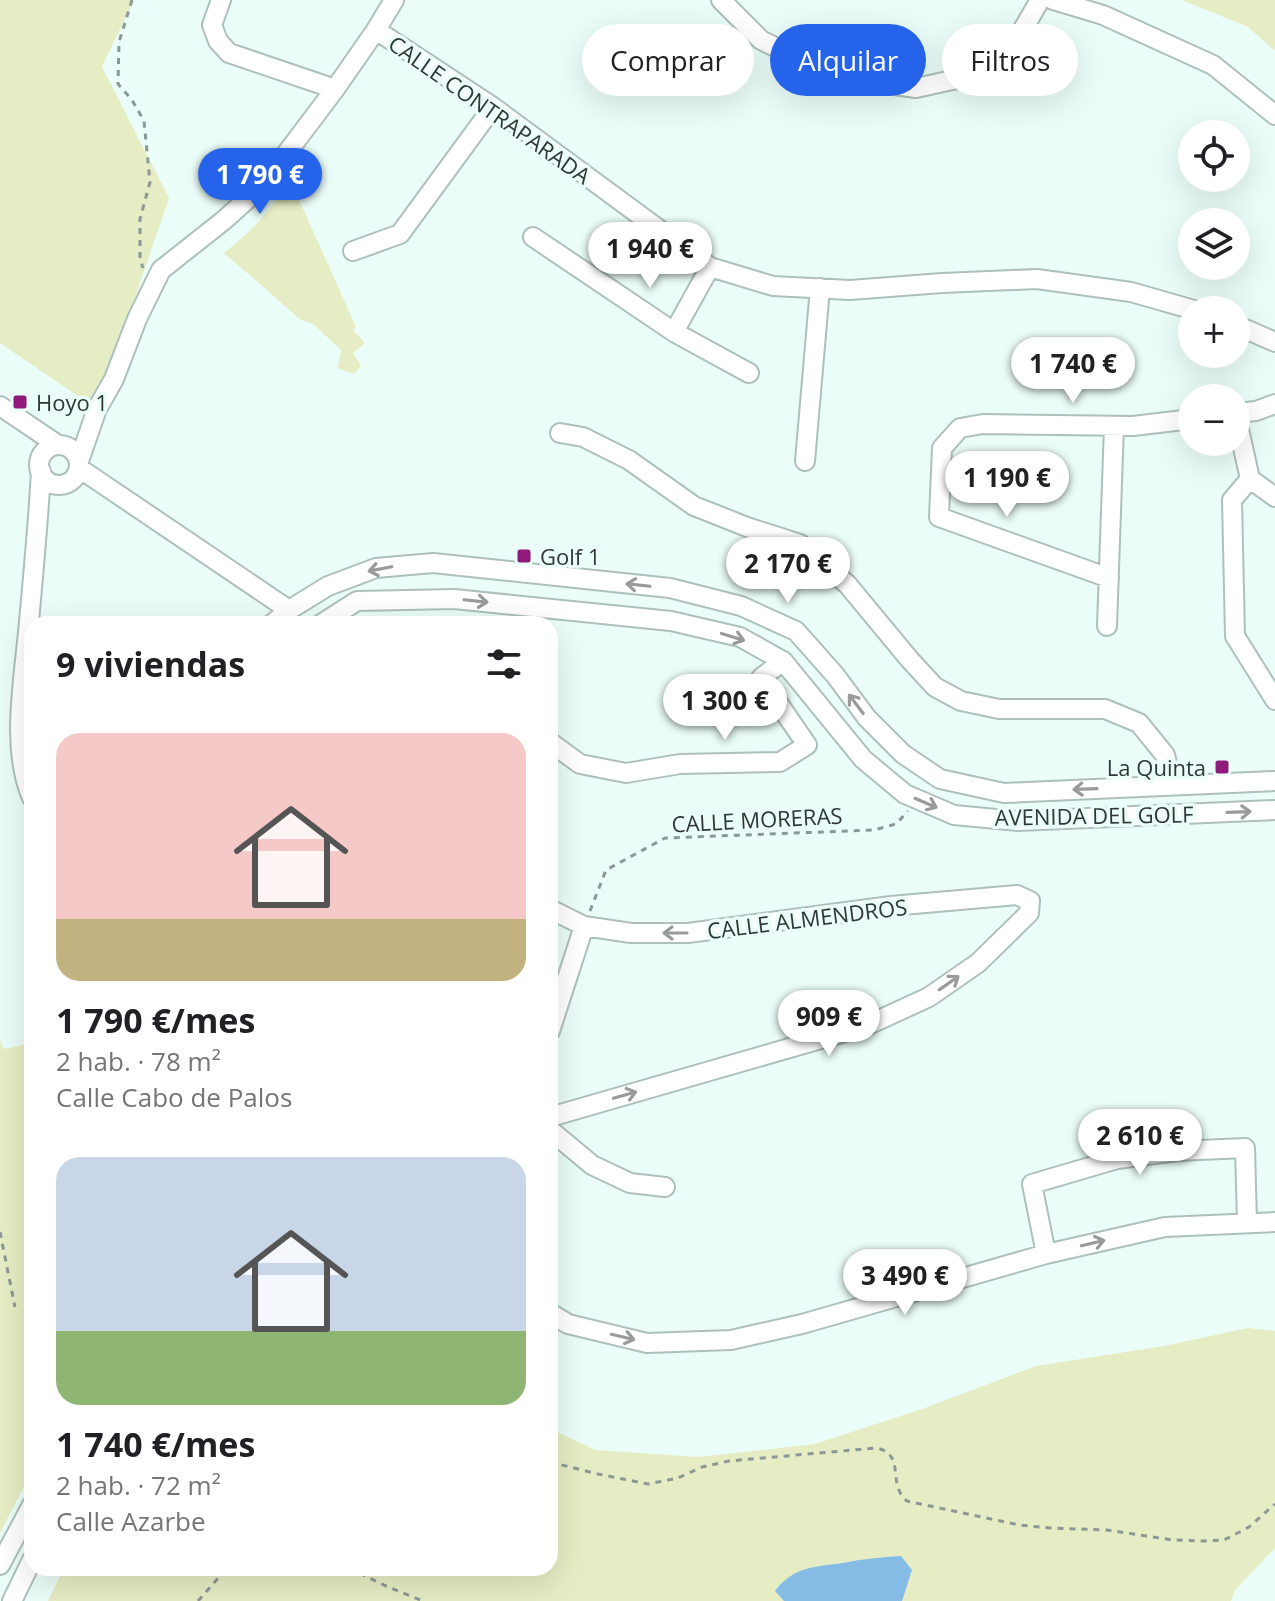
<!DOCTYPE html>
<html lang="es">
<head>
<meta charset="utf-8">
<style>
  :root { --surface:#fff; --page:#f2f2f2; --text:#202124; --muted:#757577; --accent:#2563eb }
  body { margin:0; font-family:"Open Sans",sans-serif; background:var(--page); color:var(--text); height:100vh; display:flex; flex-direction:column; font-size:30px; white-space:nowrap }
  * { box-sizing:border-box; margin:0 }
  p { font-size:26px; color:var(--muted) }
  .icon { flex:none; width:44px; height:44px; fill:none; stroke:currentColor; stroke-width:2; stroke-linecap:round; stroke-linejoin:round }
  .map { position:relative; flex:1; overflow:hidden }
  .panel { position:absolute; left:24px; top:616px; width:534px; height:960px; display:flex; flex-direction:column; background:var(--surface); border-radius:24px; box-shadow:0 8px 32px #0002 }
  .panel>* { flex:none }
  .hud { position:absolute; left:582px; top:24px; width:572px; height:72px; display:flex; gap:16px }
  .fabs { position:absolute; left:1178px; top:120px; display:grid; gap:16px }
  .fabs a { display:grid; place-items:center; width:72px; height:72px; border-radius:50%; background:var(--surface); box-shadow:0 8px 32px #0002; font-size:40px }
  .price { position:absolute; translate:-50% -68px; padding:0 18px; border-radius:28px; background:#fff; color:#222; font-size:26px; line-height:52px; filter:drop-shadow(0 2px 4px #0008) }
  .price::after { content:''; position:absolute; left:50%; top:48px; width:24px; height:18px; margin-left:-12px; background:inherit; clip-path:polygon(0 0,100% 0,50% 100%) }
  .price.current { background:var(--accent); color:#fff }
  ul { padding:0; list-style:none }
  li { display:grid; align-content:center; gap:16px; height:424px; padding:0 32px }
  li span { display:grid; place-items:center; height:248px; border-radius:24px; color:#555 }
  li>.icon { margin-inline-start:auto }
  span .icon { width:144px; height:144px; fill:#fffc; stroke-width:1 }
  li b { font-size:34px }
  h2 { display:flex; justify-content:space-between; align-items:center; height:96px; padding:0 32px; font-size:34px }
  .pill { padding:0 28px; border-radius:36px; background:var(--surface); box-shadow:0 8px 32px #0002; font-size:28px; line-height:72px }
  .pill.current { background:var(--accent); color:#fff }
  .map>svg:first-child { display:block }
</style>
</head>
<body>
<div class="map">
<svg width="1275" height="1601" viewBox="0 0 1275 1601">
  <rect width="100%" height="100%" fill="#ebfdf8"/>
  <!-- green -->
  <path fill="#e6edc4" d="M0 0H134L102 67 169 198 97 409 0 343Z
    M1182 0H1275V51L1248 27Z
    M288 175 356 327 353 330 365 343 353 353 361 366 354 374 338 368 341 350 313 324 301 320 224 253C251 231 276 209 288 175Z
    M0 1040 4 1049 32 1043V1471L0 1533Z
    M1248 1328 1275 1331V1548L1235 1590 1231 1601H48L64 1568H550V1429L596 1450 698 1457 815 1444 925 1408 1036 1366 1164 1346Z"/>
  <!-- water -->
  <path fill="#84bce6" d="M901 1556 912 1570 902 1601H784L775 1591C794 1566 815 1567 843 1563 863 1559 881 1557 901 1556Z"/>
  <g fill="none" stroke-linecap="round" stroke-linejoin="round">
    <!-- street casing -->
    <g stroke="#aec0bb" stroke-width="22">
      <path id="street" d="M221 0 212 25 218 41 229 53 335 89
        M721 0 761 40 836 77 916 88 980 74 1019 36 1040 0
        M1053 0 1103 15 1213 65 1275 115
        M376 30 493 107 710 267 773 286 850 290 942 283 1037 279 1131 292 1194 310
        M533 237 674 332 749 373
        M353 251 400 234 493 107
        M1236 325 1275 342
        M674 332 710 267
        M0 406 58 445
        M1236 413 1256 411 1275 404
        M1236 416 1250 479 1275 497
        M560 433 583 437 629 460 694 506 747 527 800 544 847 584 910 660 935 687 961 701 999 709H1105L1139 723 1165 755 1173 785
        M39 465a20 20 0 1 1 40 0a20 20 0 1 1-40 0Z
        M79 461 97 409 114 379 137 319 161 270 223 221 262 186 335 89 376 30 394 0
        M805 461 820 288
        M79 468 289 610
        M1250 479 1232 500 1235 636 1275 700
        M1109 578 939 517 942 448 960 428 983 424 1133 426 1192 419
        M272 624 289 610 328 586 376 568 433 563 670 588 741 606 796 631 835 675 867 718 903 754 940 779 1004 793 1275 781
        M321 624 357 601 454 599 671 621 740 637 783 661 863 759 905 794 954 815 1018 821 1275 810
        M1107 626 1114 426
        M550 742 580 764 626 773 680 764 780 762 807 745 761 678 783 661
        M32 798C11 749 23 685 28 632 33 579 38 525 41 471
        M550 909 584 926 631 933H688L891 906 1017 895 1030 901 1029 913 978 963 929 997 866 1026 550 1117
        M550 1031 584 926
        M550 1130 592 1165 630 1183 665 1187
        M1046 1254 1032 1184 1117 1159 1177 1151 1245 1148 1247 1223
        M550 1313 568 1324 647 1343 731 1340 802 1324 1046 1254 1165 1227 1275 1222
        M0 1565 32 1505
        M12 1601 32 1560"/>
    </g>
    <!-- path -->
    <path stroke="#8c9895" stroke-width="3" stroke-dasharray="6 6" stroke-linecap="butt" d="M132 0 119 42 118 84 132 100 144 121 150 182 140 219V259L143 268
      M590 911 606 870 665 838 874 830 896 824 908 811
      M0 1232 15 1307
      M550 1462 598 1474 648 1484 678 1478 702 1467 729 1461 876 1448C907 1454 886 1484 907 1501L1019 1525 1050 1528 1107 1530 1173 1540 1204 1541 1224 1540 1234 1535 1249 1527 1275 1504
      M349 1568 388 1587 423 1601
      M198 1601 227 1568"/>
    <!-- street -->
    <use href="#street" stroke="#fff" stroke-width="18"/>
  </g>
  <!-- one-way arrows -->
  <defs><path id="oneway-shaft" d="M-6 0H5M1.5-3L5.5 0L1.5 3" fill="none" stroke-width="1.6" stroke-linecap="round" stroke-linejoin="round" transform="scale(2)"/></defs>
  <g stroke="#989b9a">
    <use href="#oneway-shaft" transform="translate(380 569) rotate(169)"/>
    <use href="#oneway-shaft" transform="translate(638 585) rotate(-174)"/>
    <use href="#oneway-shaft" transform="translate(476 601) rotate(6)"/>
    <use href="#oneway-shaft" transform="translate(733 637) rotate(17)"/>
    <use href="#oneway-shaft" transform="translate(856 704) rotate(-127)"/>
    <use href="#oneway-shaft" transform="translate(1085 789) rotate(178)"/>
    <use href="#oneway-shaft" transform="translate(926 803) rotate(23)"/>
    <use href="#oneway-shaft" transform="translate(1239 812) rotate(-2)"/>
    <use href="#oneway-shaft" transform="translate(675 933) rotate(180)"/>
    <use href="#oneway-shaft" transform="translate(949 983) rotate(-35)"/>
    <use href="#oneway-shaft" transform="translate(625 1095) rotate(-16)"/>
    <use href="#oneway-shaft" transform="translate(1093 1243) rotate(-13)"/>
    <use href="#oneway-shaft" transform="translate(623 1337) rotate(13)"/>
  </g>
  <!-- markers -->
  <g fill="#8f1a79" stroke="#ebfdf8" stroke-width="3">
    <rect x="12" y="394" width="16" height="16" rx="4"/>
    <rect x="516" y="548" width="16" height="16" rx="4"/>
    <rect x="1214" y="759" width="16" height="16" rx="4"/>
  </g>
  <g text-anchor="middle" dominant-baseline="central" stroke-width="7" stroke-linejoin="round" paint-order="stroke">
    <!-- street labels -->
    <g font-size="22" fill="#303735" stroke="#ebfdf8">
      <text transform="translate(490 109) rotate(35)">CALLE CONTRAPARADA</text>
      <text transform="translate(1094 815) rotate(-1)">AVENIDA DEL GOLF</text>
      <text transform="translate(757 819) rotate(-3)">CALLE MORERAS</text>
      <text transform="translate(807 918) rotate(-7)">CALLE ALMENDROS</text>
    </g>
    <!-- poi labels -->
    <g font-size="22" fill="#303735" stroke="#ebfdf8" text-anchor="start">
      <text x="36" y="402">Hoyo 1</text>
      <text x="540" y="556">Golf 1</text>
      <text x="1206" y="767" text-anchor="end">La Quinta</text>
    </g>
  </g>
</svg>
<div class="fabs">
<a><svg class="icon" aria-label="locate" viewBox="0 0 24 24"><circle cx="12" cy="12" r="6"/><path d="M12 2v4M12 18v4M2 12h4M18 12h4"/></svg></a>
<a><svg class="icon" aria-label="layers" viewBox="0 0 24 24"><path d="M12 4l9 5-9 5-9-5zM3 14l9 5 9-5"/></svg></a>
<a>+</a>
<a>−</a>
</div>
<b class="price current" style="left:260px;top:216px">1 790 €</b>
<b class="price" style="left:650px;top:290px">1 940 €</b>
<b class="price" style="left:1073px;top:405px">1 740 €</b>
<b class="price" style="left:1007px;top:519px">1 190 €</b>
<b class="price" style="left:788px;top:605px">2 170 €</b>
<b class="price" style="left:725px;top:742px">1 300 €</b>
<b class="price" style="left:829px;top:1058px">909 €</b>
<b class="price" style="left:1140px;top:1177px">2 610 €</b>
<b class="price" style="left:905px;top:1317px">3 490 €</b>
<div class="hud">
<a class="pill">Comprar</a>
<a class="pill current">Alquilar</a>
<a class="pill">Filtros</a>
</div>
<section class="panel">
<h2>9 viviendas<svg class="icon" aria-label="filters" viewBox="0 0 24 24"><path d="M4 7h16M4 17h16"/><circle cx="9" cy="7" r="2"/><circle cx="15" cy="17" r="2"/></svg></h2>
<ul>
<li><span style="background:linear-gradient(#f6c9c9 75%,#c2b280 0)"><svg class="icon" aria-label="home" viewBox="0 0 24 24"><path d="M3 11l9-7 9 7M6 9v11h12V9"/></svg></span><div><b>1 790 €/mes</b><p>2 hab. · 78 m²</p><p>Calle Cabo de Palos</p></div></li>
<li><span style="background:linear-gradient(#c9d6e8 70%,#8fb573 0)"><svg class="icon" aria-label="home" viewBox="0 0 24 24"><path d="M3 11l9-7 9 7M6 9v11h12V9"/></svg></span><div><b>1 740 €/mes</b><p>2 hab. · 72 m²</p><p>Calle Azarbe</p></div></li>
</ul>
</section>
</div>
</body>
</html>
